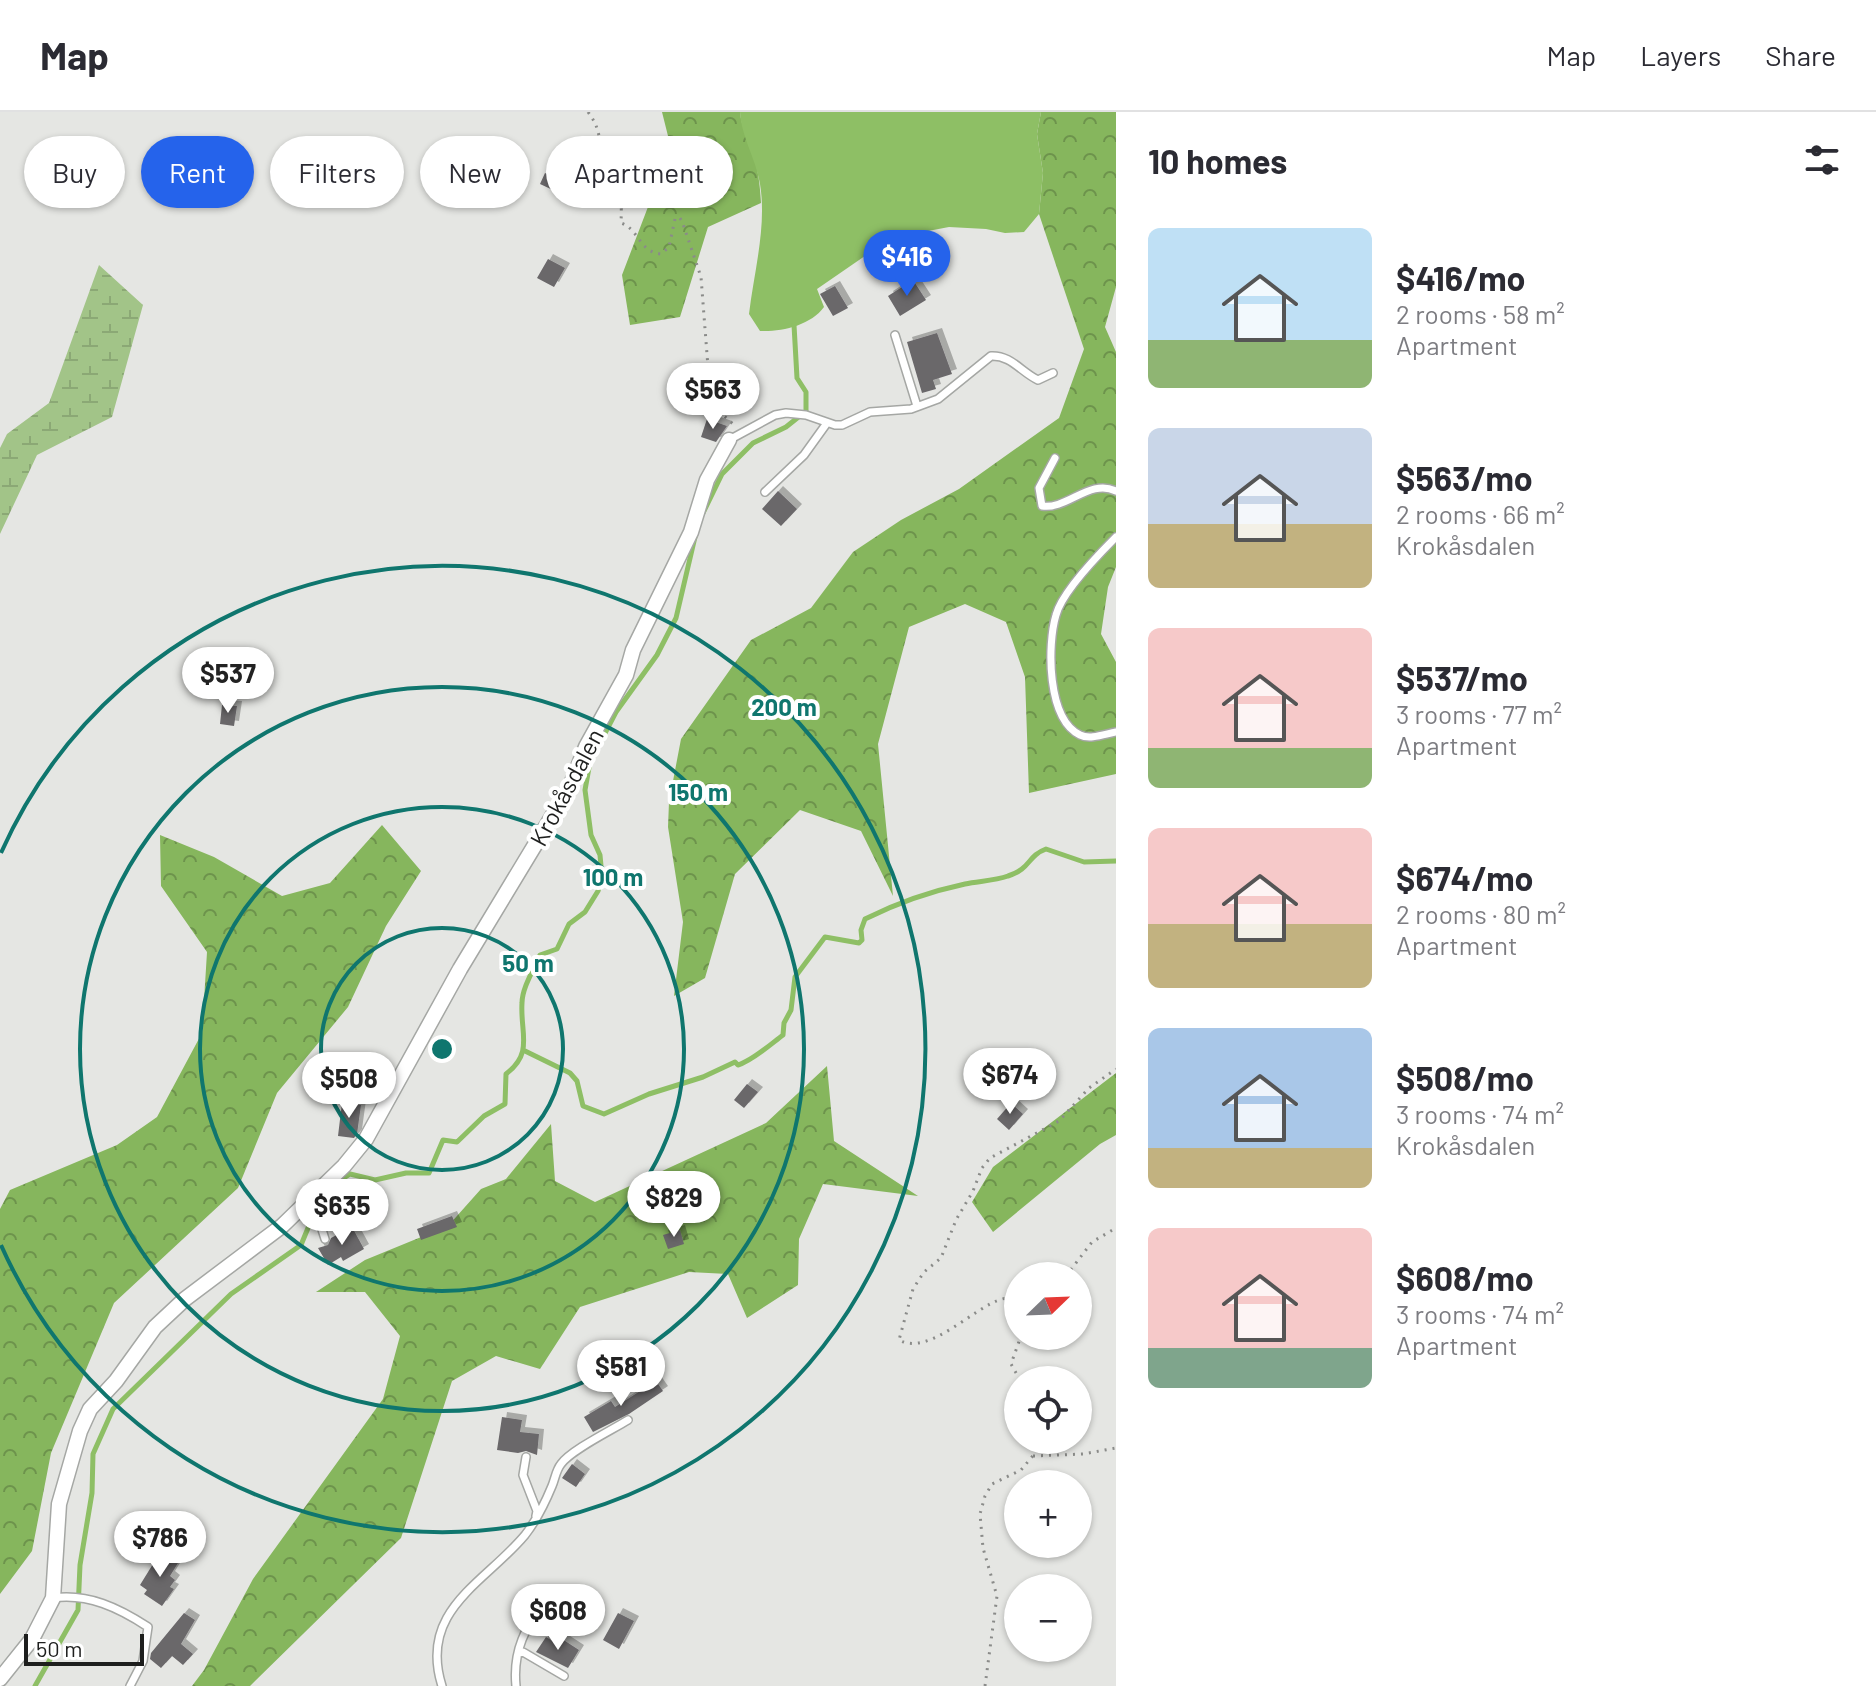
<!DOCTYPE html>
<html lang="en">
<head>
<meta charset="utf-8">
<style>
  :root { --surface:#fff; --page:#f7f7f7; --text:#2b2b33; --muted:#7c7c81; --line:#e1e1e2; --accent:#2563eb }
  body { margin:0; font-family:Barlow,sans-serif; background:var(--page); color:var(--text); height:100vh; display:flex; flex-direction:column; font-size:30px; white-space:nowrap }
  * { box-sizing:border-box; margin:0 }
  p { font-size:26px; color:var(--muted) }
  .icon { flex:none; width:44px; height:44px; fill:none; stroke:currentColor; stroke-width:2; stroke-linecap:round; stroke-linejoin:round }
  .map { position:relative; flex:1; overflow:hidden }
  .details { display:flex; flex-direction:column; background:var(--surface); width:760px }
  .details>* { flex:none }
  .guide { position:absolute; left:24px; top:24px; width:760px; height:72px; display:flex; gap:16px }
  .needle { width:52px; rotate:67deg }
  .tools { position:absolute; left:1004px; top:1150px; display:grid; gap:16px }
  .tools a { display:grid; place-items:center; width:88px; height:88px; border-radius:50%; background:var(--surface); box-shadow:0 2px 6px #0004; font-size:40px }
  .scale { position:absolute; left:24px; bottom:20px; width:120px; box-sizing:border-box; padding-left:8px; border:4px solid #1e1f1e; border-top:0; font-size:22px; line-height:28px; white-space:nowrap; color:#1e1f1e; -webkit-text-stroke:6px #fff; paint-order:stroke }
  .price { position:absolute; translate:-50% -68px; padding:0 18px; border-radius:28px; background:#fff; color:#222; font-size:26px; line-height:52px; filter:drop-shadow(0 2px 4px #0008) }
  .price::after { content:''; position:absolute; left:50%; top:48px; width:24px; height:18px; margin-left:-12px; background:inherit; clip-path:polygon(0 0,100% 0,50% 100%) }
  .price.selected { background:var(--accent); color:#fff }
  ul { padding:0; list-style:none }
  li { display:flex; align-items:center; gap:24px; height:200px; padding:0 32px }
  li span { display:grid; place-items:center; flex:none; width:224px; height:160px; border-radius:12px; color:#555 }
  li>.icon { margin-inline-start:auto }
  span .icon { width:96px; height:96px; fill:#fffc; stroke-width:1 }
  li b { font-size:34px }
  h2 { display:flex; justify-content:space-between; align-items:center; height:96px; padding:0 32px; font-size:34px }
  .tag { padding:0 28px; border-radius:36px; background:var(--surface); box-shadow:0 2px 6px #0004; font-size:28px; line-height:72px }
  .tag.selected { background:var(--accent); color:#fff }
  header { display:flex; align-items:center; gap:48px; box-sizing:border-box; height:112px; padding:0 40px; background:var(--surface); border-bottom:2px solid var(--line) }
  header strong { font-size:38px }
  nav { display:flex; gap:44px; margin-inline-start:auto; font-size:28px }
  main { display:flex; flex:1; min-height:0 }
  .map>svg:first-child { display:block }
</style>
</head>
<body>
<header>
<strong>Map</strong>
<nav><a>Map</a><a>Layers</a><a>Share</a></nav>
</header>
<main>
<div class="map">
<svg width="1116" height="1574" viewBox="0 0 1116 1574">
  <defs>
    <pattern id="forest-crowns" width="20" height="18" patternUnits="userSpaceOnUse" patternTransform="scale(2)"><rect width="20" height="18" fill="#86b65d"/><path d="M2 6a3 3 0 1 1 6 0M12 15a3 3 0 1 1 6 0" fill="none" stroke="#6d934c"/></pattern>
    <pattern id="wetland-marsh" width="20" height="14" patternUnits="userSpaceOnUse" patternTransform="scale(2)"><rect width="20" height="14" fill="#a2c488"/><path d="M1 5h8M5 5V1M11 12h8M15 12V8" fill="none" stroke="#8ba875"/></pattern>
    <filter id="shadow"><feDropShadow dx="5" dy="-5" stdDeviation="0" flood-color="#0004"/></filter>
  </defs>
  <rect width="100%" height="100%" fill="#e5e6e3"/>
  <!-- forest -->
  <path fill="url(#forest-crowns)" d="M662 0H740C741 14 748 25 752 38 758 55 760 73 761 91L708 115 680 205 630 213 622 163 651 87 673 44Z
    M1041 0H1116V175L1105 215 1116 240V455L1108 475 1101 522 1116 550V662L1029 681 1025 565 1006 510 965 492 909 515 878 632 893 784 861 719 800 698 735 762 705 866 674 884 683 810 668 715 669 690 681 627 751 528 811 496 853 440 901 408 959 377 1059 306 1084 237 1039 102 1043 61 1037 22Z
    M382 713 421 759 386 814 348 895 277 981 238 1076 114 1191 51 1341 32 1439 0 1482V1097L10 1078 117 1033 157 1005 202 921 207 840 161 774 160 723 214 745 282 784 330 771Z
    M827 954 834 1029 918 1084 823 1072 799 1127 798 1173 747 1206 728 1162 689 1160 580 1195 540 1257 496 1244 452 1269 401 1426 250 1574H192L204 1558 253 1467 383 1287 400 1224 365 1180H316L365 1148 448 1114 481 1077 506 1067 551 1012 555 1069 595 1090 766 1011Z
    M1116 961V1023L1100 1032 993 1120 972 1090 993 1055Z"/>
  <!-- wetland -->
  <path fill="url(#wetland-marsh)" d="M99 153 143 193 112 305 37 343 0 422V336L7 322 49 291Z"/>
  <!-- water -->
  <path fill="#8ebf65" d="M740 0H1041L1037 22 1043 61 1039 102 1024 120 1005 121 986 117 949 115 891 126 817 177 824 195C811 213 782 220 760 219L749 202C754 160 767 114 760 72 756 47 741 24 740 0Z"/>
  <g fill="none" stroke-linecap="round" stroke-linejoin="round">
    <!-- stream -->
    <path stroke="#8ebf65" stroke-width="5" d="M703 401 722 362 753 331 786 315 806 299V280L797 266 794 213
      M523 938 570 961 577 969 583 994 604 1002 649 982 703 965 735 950 738 953C752 949 771 932 783 923L784 911 791 898 795 865 825 825 859 831 862 828 861 818 865 807C895 792 932 779 965 772 979 769 994 769 1008 764 1031 757 1027 744 1046 737L1084 750 1116 749
      M333 1073 350 1062 375 1068 406 1061H429L443 1028 457 1030 484 1004 505 992 506 962C534 941 520 921 522 891 522 876 534 857 540 843L557 837 569 812 585 800 598 779 602 765 600 743 591 723 585 678 590 650 616 600 657 543 676 506 695 425
      M35 1574 78 1498 80 1453 92 1381 93 1342 113 1297 231 1182 301 1133 315 1099 326 1080"/>
  </g>
  <!-- building -->
  <path fill="#6a676a" filter="url(#shadow)" d="M545 61 560 68 555 79 540 72Z
    M548 147 565 156 554 175 537 166Z
    M913 168 926 188 900 204 888 184Z
    M835 174 848 196 833 204 820 182Z
    M937 221 952 262 933 268 936 277 922 281 907 230Z
    M707 307 727 314 716 330 701 325Z
    M778 379 797 397 781 414 762 397Z
    M222 593 237 594 234 614 220 612Z
    M747 972 758 980 744 996 734 988Z
    M342 991 361 993 357 1022 354 1026 338 1024Z
    M1011 991 1023 1002 1009 1018 997 1007Z
    M452 1104 457 1115 421 1128 417 1117Z
    M352 1115 364 1137 343 1149 341 1145 328 1153 318 1136 328 1133 331 1126Z
    M680 1118 684 1132 668 1137 663 1123Z
    M656 1269 663 1279 629 1302 593 1320 584 1305 611 1289 615 1295Z
    M502 1305 522 1308 520 1320 539 1322 537 1343 526 1339 518 1341 497 1338Z
    M572 1352 585 1362 576 1375 562 1366Z
    M161 1439 178 1451 170 1464 175 1468 170 1475 174 1477 162 1494 144 1482 147 1478 140 1473Z
    M184 1501 195 1508 181 1532 193 1542 183 1553 172 1544 161 1556 150 1547 151 1541Z
    M618 1501 634 1509 619 1537 603 1528Z
    M546 1525 558 1532 562 1527 579 1538 568 1556 536 1540Z"/>
  <g fill="none" stroke-linecap="round" stroke-linejoin="round">
    <!-- service casing -->
    <g stroke="#a5a7a4" stroke-width="10">
      <path id="service" d="M895 223 917 294
        M729 328 775 303 786 301 806 303 835 313H842L870 300 911 297 938 287 991 244C1011 243 1021 260 1038 268L1053 261
        M1055 346 1039 376 1042 394C1067 398 1090 366 1116 379
        M765 380 804 343 827 311
        M1116 425C1099 442 1062 480 1056 503 1047 533 1047 607 1080 623 1090 628 1105 622 1116 620
        M308 1089 318 1105 325 1127
        M526 1345 523 1363 537 1399 536 1404
        M53 1486C88 1481 119 1496 148 1515L143 1549 130 1574
        M519 1541 523 1540 564 1564
        M442 1574C418 1498 485 1471 525 1423 536 1409 545 1391 552 1374 555 1367 556 1358 561 1352 571 1338 612 1318 628 1308
        M516 1574C513 1544 523 1507 553 1492"/>
    </g>
    <!-- minor casing -->
    <g stroke="#a5a7a4" stroke-width="17">
      <path id="minor" d="M0 1567 32 1527 53 1486 59 1392 80 1319 90 1297 116 1269 155 1215 185 1187 282 1114 344 1054 366 1027 460 857 570 675 586 635 626 563 633 538 691 420 707 368 729 328"/>
    </g>
    <!-- path -->
    <path stroke="#8a8b89" stroke-width="3" stroke-dasharray="2 6" stroke-linecap="butt" d="M588 0C596 11 597 15 600 28 601 34 607 38 610 43 621 64 622 88 621 111 639 117 639 140 661 142L669 135 675 107 679 105 682 109 701 165 710 281 714 295 733 312
      M1066 1164 1092 1130 1116 1116
      M1018 1194C1013 1189 1009 1185 1002 1187 975 1194 929 1245 899 1228L913 1177 924 1160 941 1146 956 1108 973 1079 982 1056 990 1046 1059 1009 1089 976 1116 957
      M1020 1268 1011 1252 1021 1224
      M1033 1344 1083 1342 1116 1336
      M985 1574 997 1484 983 1436 980 1402 985 1384 992 1372 1021 1358 1046 1328"/>
    <!-- service -->
    <use href="#service" stroke="#fff" stroke-width="7"/>
    <!-- minor -->
    <use href="#minor" stroke="#fff" stroke-width="14"/>
  </g>
  <!-- distance rings -->
  <g fill="none" stroke="#0f766e" stroke-width="4">
    <circle cx="442" cy="937" r="121"/>
    <circle cx="442" cy="937" r="242"/>
    <circle cx="442" cy="937" r="362"/>
    <path d="M1 741A483 483 0 1 1 1 1133"/>
  </g>
  <g text-anchor="middle" dominant-baseline="central" stroke-width="8" stroke-linejoin="round" paint-order="stroke">
    <!-- street labels -->
    <g font-size="24" fill="#1e1f1e" stroke="#fff">
      <text transform="translate(566 675) rotate(-62)">Krokåsdalen</text>
    </g>
  </g>
  <circle cx="442" cy="937" r="12" fill="#0f766e" stroke="#fff" stroke-width="4"/>
  <g font-size="24" text-anchor="middle" font-weight="bold" fill="#0f766e" stroke="#fff" stroke-width="8" stroke-linejoin="round" paint-order="stroke">
    <text x="784" y="604">200 m</text>
    <text x="698" y="689">150 m</text>
    <text x="613" y="774">100 m</text>
    <text x="528" y="860">50 m</text>
  </g>
</svg>
<div class="tools">
<a><svg class="needle" viewBox="-14 -14 28 28"><path d="M0-13l5 13h-10z" fill="#e53935"/><path d="M0 13l5-13h-10z" fill="#7c7c81"/></svg></a>
<a><svg class="icon" aria-label="locate" viewBox="0 0 24 24"><circle cx="12" cy="12" r="6"/><path d="M12 2v4M12 18v4M2 12h4M18 12h4"/></svg></a>
<a>+</a>
<a>−</a>
</div>
<div class="scale">50 m</div>
<b class="price selected" style="left:907px;top:186px">$416</b>
<b class="price" style="left:713px;top:319px">$563</b>
<b class="price" style="left:228px;top:603px">$537</b>
<b class="price" style="left:1010px;top:1004px">$674</b>
<b class="price" style="left:349px;top:1008px">$508</b>
<b class="price" style="left:674px;top:1127px">$829</b>
<b class="price" style="left:342px;top:1135px">$635</b>
<b class="price" style="left:621px;top:1296px">$581</b>
<b class="price" style="left:160px;top:1467px">$786</b>
<b class="price" style="left:558px;top:1540px">$608</b>
<div class="guide">
<a class="tag">Buy</a>
<a class="tag selected">Rent</a>
<a class="tag">Filters</a>
<a class="tag">New</a>
<a class="tag">Apartment</a>
</div>
</div>
<section class="details">
<h2>10 homes<svg class="icon" aria-label="filters" viewBox="0 0 24 24"><path d="M4 7h16M4 17h16"/><circle cx="9" cy="7" r="2"/><circle cx="15" cy="17" r="2"/></svg></h2>
<ul>
<li><span style="background:linear-gradient(#bfe0f5 70%,#8fb573 0)"><svg class="icon" aria-label="home" viewBox="0 0 24 24"><path d="M3 11l9-7 9 7M6 9v11h12V9"/></svg></span><div><b>$416/mo</b><p>2 rooms · 58 m²</p><p>Apartment</p></div></li>
<li><span style="background:linear-gradient(#c9d6e8 60%,#c2b280 0)"><svg class="icon" aria-label="home" viewBox="0 0 24 24"><path d="M3 11l9-7 9 7M6 9v11h12V9"/></svg></span><div><b>$563/mo</b><p>2 rooms · 66 m²</p><p>Krokåsdalen</p></div></li>
<li><span style="background:linear-gradient(#f6c9c9 75%,#8fb573 0)"><svg class="icon" aria-label="home" viewBox="0 0 24 24"><path d="M3 11l9-7 9 7M6 9v11h12V9"/></svg></span><div><b>$537/mo</b><p>3 rooms · 77 m²</p><p>Apartment</p></div></li>
<li><span style="background:linear-gradient(#f6c9c9 60%,#c2b280 0)"><svg class="icon" aria-label="home" viewBox="0 0 24 24"><path d="M3 11l9-7 9 7M6 9v11h12V9"/></svg></span><div><b>$674/mo</b><p>2 rooms · 80 m²</p><p>Apartment</p></div></li>
<li><span style="background:linear-gradient(#a9c7e8 75%,#c2b280 0)"><svg class="icon" aria-label="home" viewBox="0 0 24 24"><path d="M3 11l9-7 9 7M6 9v11h12V9"/></svg></span><div><b>$508/mo</b><p>3 rooms · 74 m²</p><p>Krokåsdalen</p></div></li>
<li><span style="background:linear-gradient(#f6c9c9 75%,#7fa58c 0)"><svg class="icon" aria-label="home" viewBox="0 0 24 24"><path d="M3 11l9-7 9 7M6 9v11h12V9"/></svg></span><div><b>$608/mo</b><p>3 rooms · 74 m²</p><p>Apartment</p></div></li>
</ul>
</section>
</main>
</body>
</html>
